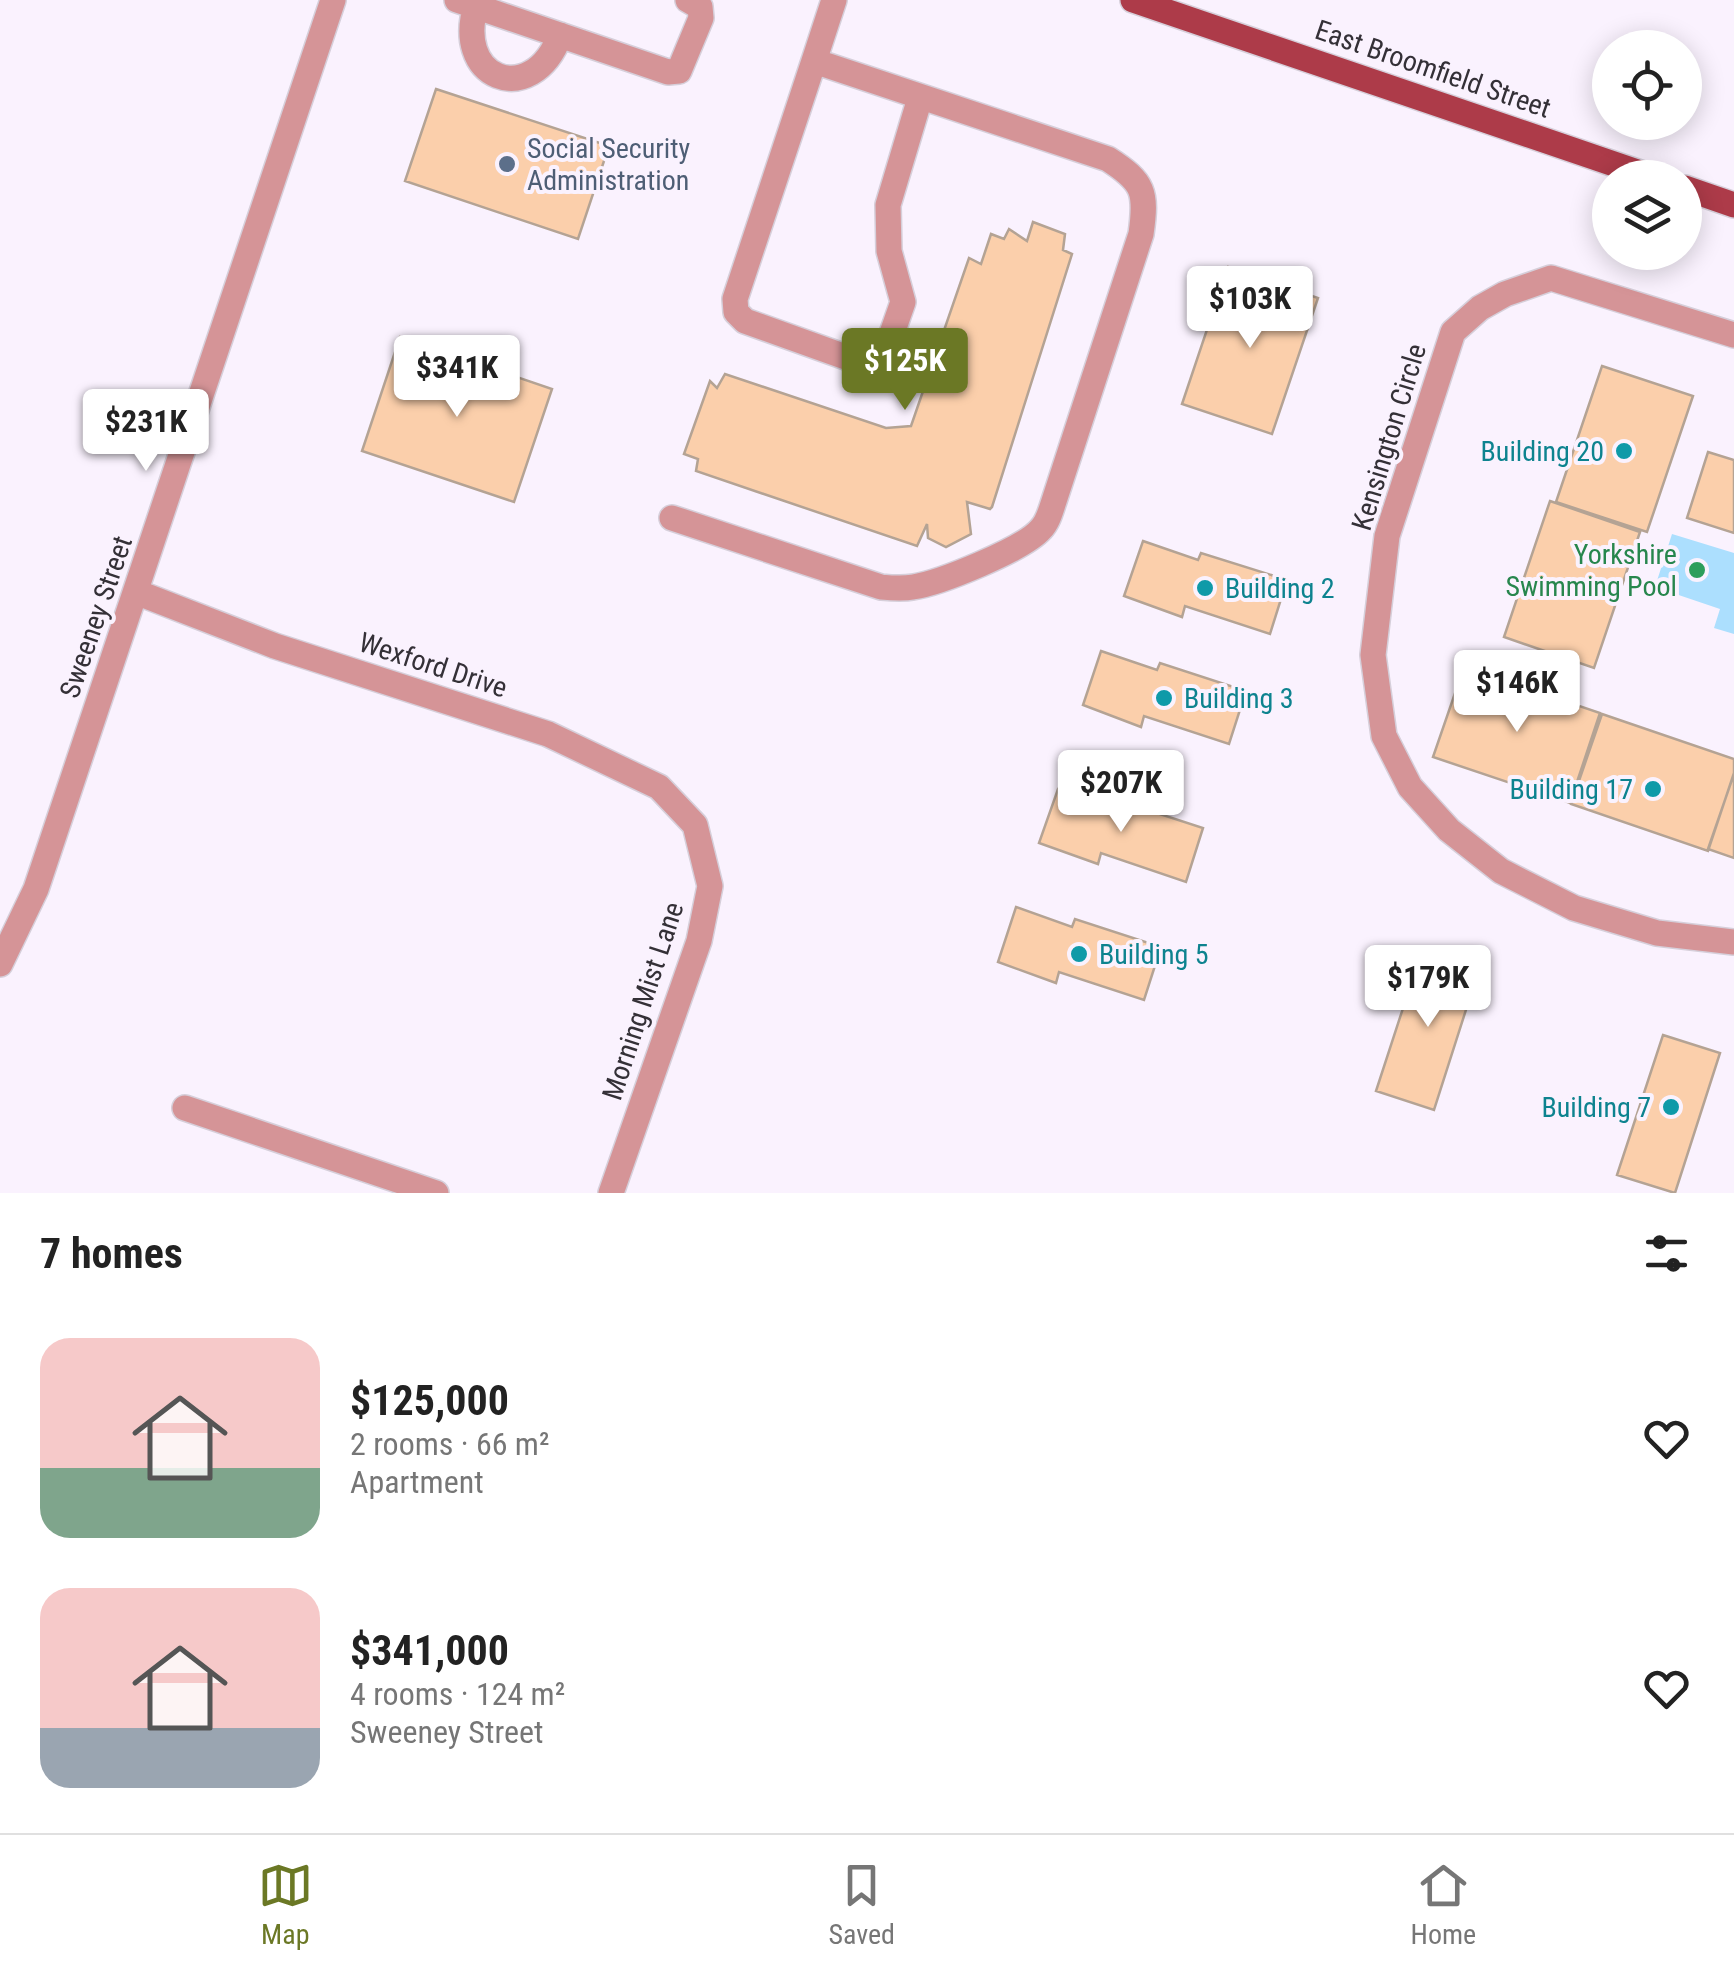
<!DOCTYPE html>
<html lang="en">
<head>
<meta charset="utf-8">
<style>
  :root { --surface:#fff; --page:#f6f6f6; --text:#222; --muted:#767676; --line:#e0e0e0; --accent:#6b7825 }
  body { margin:0; font-family:"Roboto Condensed",sans-serif; background:var(--page); color:var(--text); height:100vh; display:flex; flex-direction:column; font-size:38px; white-space:nowrap }
  * { box-sizing:border-box; margin:0 }
  p { font-size:32px; color:var(--muted) }
  .icon { flex:none; width:55px; height:55px; fill:none; stroke:currentColor; stroke-width:2; stroke-linecap:round; stroke-linejoin:round }
  .map { position:relative; height:1193px; overflow:hidden }
  .panel { display:flex; flex-direction:column; background:var(--surface); flex:1 }
  .panel>* { flex:none }
  .fabs { position:absolute; left:1592px; top:30px; display:grid; gap:20px }
  .fabs a { display:grid; place-items:center; width:110px; height:110px; border-radius:50%; background:var(--surface); box-shadow:0 5px 25px #0003; font-size:50px }
  .price { position:absolute; translate:-50% -85px; padding:0 22px; border-radius:10px; background:#fff; color:#222; font-size:32px; line-height:65px; filter:drop-shadow(0 2px 5px #0008) }
  .price::after { content:''; position:absolute; left:50%; top:60px; width:30px; height:22px; margin-left:-15px; background:inherit; clip-path:polygon(0 0,100% 0,50% 100%) }
  .price.on { background:var(--accent); color:#fff }
  ul { padding:0; list-style:none }
  li { display:flex; align-items:center; gap:30px; height:250px; padding:0 40px }
  li span { display:grid; place-items:center; flex:none; width:280px; height:200px; border-radius:30px; color:#555 }
  li>.icon { margin-inline-start:auto }
  span .icon { width:120px; height:120px; fill:#fffc; stroke-width:1 }
  li b { font-size:42px }
  h2 { display:flex; justify-content:space-between; align-items:center; height:120px; padding:0 40px; font-size:42px }
  .dock { display:flex; justify-content:space-around; align-items:center; height:140px; border-top:2px solid var(--line); background:var(--surface); font-size:28px; color:var(--muted) }
  .dock a { display:grid; justify-items:center; gap:5px }
  .dock .on { color:var(--accent) }
  .map>svg:first-child { display:block }
</style>
</head>
<body>
<div class="map">
<svg width="1734" height="1193" viewBox="0 0 1734 1193">
  <rect width="100%" height="100%" fill="#faf2fe"/>
  <!-- water -->
  <path fill="#acdffe" d="M1672 534 1734 553V634L1714 628 1720 609 1655 587Z"/>
  <!-- building -->
  <path fill="#fbcfab" stroke="#b4a394" stroke-width="2.5" d="M436 89 609 146 578 239 405 181Z
    M1033 222 1065 234 1063 250 1072 254 992 507 990 509 967 502 971 534 946 547 928 538 927 524 917 546 696 471 698 459 684 454 710 381 717 388 725 374 886 428 911 426 969 258 981 264 991 234 1004 239 1009 229 1027 241Z
    M1228 267 1318 298 1272 434 1182 404Z
    M400 337 552 389 514 502 362 451Z
    M1602 366 1693 396 1647 532 1556 502Z
    M1708 452 1734 460V533L1687 518Z
    M1550 501 1640 532 1594 668 1504 637Z
    M1143 541 1198 560 1201 553 1287 580 1270 634 1185 606 1182 617 1124 596Z
    M1101 651 1157 670 1160 663 1246 691 1229 744 1144 716 1141 727 1083 705Z
    M1464 667 1600 713 1570 803 1433 757Z
    M1602 714 1734 759V773L1708 851 1571 804Z
    M1734 774V858L1708 849Z
    M1058 789 1114 808 1117 800 1203 828 1186 882 1101 853 1098 864 1039 843Z
    M1016 907 1072 927 1075 919 1161 947 1144 1000 1059 972 1056 983 998 962Z
    M1422 950 1479 969 1434 1110 1376 1091Z
    M1663 1035 1720 1053 1675 1193 1617 1175Z"/>
  <g fill="none" stroke-linecap="round" stroke-linejoin="round">
    <!-- minor casing -->
    <g stroke="#d6cfda" stroke-width="28">
      <path id="minor" d="M457 0 668 72 679 71 701 18 700 7 688 0
        M478 0C449 79 532 111 560 35
        M814 61 735 299 736 312 745 321 854 360 873 357 889 342 903 302 889 251 888 205 920 98
        M1734 335 1551 278 1505 294 1480 308 1453 332 1387 536 1373 655 1384 736 1410 787 1449 830 1501 871 1574 908 1657 933 1734 942
        M672 518 881 587C892 588 902 589 913 587 940 583 1024 549 1041 529 1048 522 1051 510 1054 501L1141 234C1147 192 1144 182 1108 159L814 61 834 0
        M136 592 275 646 548 734 659 787 695 825 710 886 699 941 611 1193
        M0 964 36 889 333 0
        M185 1108 436 1193"/>
    </g>
    <!-- major casing -->
    <g stroke="#d6cfda" stroke-width="28">
      <path id="major" d="M1133 0 1655 178
        M1685 188 1734 205"/>
    </g>
    <!-- minor -->
    <use href="#minor" stroke="#d59497" stroke-width="25"/>
    <!-- major -->
    <use href="#major" stroke="#ad3b49" stroke-width="25"/>
  </g>
  <!-- markers -->
  <circle fill="#5c6f8a" stroke="#faf2fe" stroke-width="4" cx="507" cy="164" r="10"/>
  <g fill="#0f9aa8" stroke="#faf2fe" stroke-width="4">
    <circle cx="1624" cy="451" r="10"/>
    <circle cx="1205" cy="588" r="10"/>
    <circle cx="1164" cy="698" r="10"/>
    <circle cx="1653" cy="789" r="10"/>
    <circle cx="1079" cy="954" r="10"/>
    <circle cx="1671" cy="1107" r="10"/>
  </g>
  <circle fill="#2e9e5b" stroke="#faf2fe" stroke-width="4" cx="1697" cy="570" r="10"/>
  <g text-anchor="middle" dominant-baseline="central" stroke-width="8" stroke-linejoin="round" paint-order="stroke">
    <!-- street labels -->
    <g font-size="28" fill="#343037" stroke="#faf2fe">
      <text transform="translate(1433 69) rotate(19)">East Broomfield Street</text>
      <text transform="translate(1389 437) rotate(-73)">Kensington Circle</text>
      <text transform="translate(96 617) rotate(-71)">Sweeney Street</text>
      <text transform="translate(433 665) rotate(18)">Wexford Drive</text>
      <text transform="translate(643 1001) rotate(-72)">Morning Mist Lane</text>
    </g>
    <!-- service labels -->
    <g font-size="28" fill="#4e5e75" stroke="#faf2fe" text-anchor="start">
      <text x="527" y="148">Social Security<tspan x="527" dy="32">Administration</tspan></text>
    </g>
    <!-- culture labels -->
    <g font-size="28" fill="#0d838f" stroke="#faf2fe" text-anchor="end">
      <text x="1604" y="451">Building 20</text>
      <text x="1225" y="588" text-anchor="start">Building 2</text>
      <text x="1184" y="698" text-anchor="start">Building 3</text>
      <text x="1633" y="789">Building 17</text>
      <text x="1099" y="954" text-anchor="start">Building 5</text>
      <text x="1651" y="1107">Building 7</text>
    </g>
    <!-- leisure labels -->
    <g font-size="28" fill="#27864d" stroke="#faf2fe" text-anchor="end">
      <text x="1677" y="554">Yorkshire<tspan x="1677" dy="32">Swimming Pool</tspan></text>
    </g>
  </g>
</svg>
<div class="fabs">
<a><svg class="icon" aria-label="locate" viewBox="0 0 24 24"><circle cx="12" cy="12" r="6"/><path d="M12 2v4M12 18v4M2 12h4M18 12h4"/></svg></a>
<a><svg class="icon" aria-label="layers" viewBox="0 0 24 24"><path d="M12 4l9 5-9 5-9-5zM3 14l9 5 9-5"/></svg></a>
</div>
<b class="price" style="left:1250px;top:351px">$103K</b>
<b class="price on" style="left:905px;top:413px">$125K</b>
<b class="price" style="left:457px;top:420px">$341K</b>
<b class="price" style="left:146px;top:474px">$231K</b>
<b class="price" style="left:1517px;top:735px">$146K</b>
<b class="price" style="left:1121px;top:835px">$207K</b>
<b class="price" style="left:1428px;top:1030px">$179K</b>
</div>
<section class="panel">
<h2>7 homes<svg class="icon" aria-label="filters" viewBox="0 0 24 24"><path d="M4 7h16M4 17h16"/><circle cx="9" cy="7" r="2"/><circle cx="15" cy="17" r="2"/></svg></h2>
<ul>
<li><span style="background:linear-gradient(#f6c9c9 65%,#7fa58c 0)"><svg class="icon" aria-label="home" viewBox="0 0 24 24"><path d="M3 11l9-7 9 7M6 9v11h12V9"/></svg></span><div><b>$125,000</b><p>2 rooms · 66 m²</p><p>Apartment</p></div><svg class="icon" aria-label="heart" viewBox="0 0 24 24"><path d="M12 20l-8-8c-3-5 5-10 8-4 3-6 11-1 8 4z"/></svg></li>
<li><span style="background:linear-gradient(#f6c9c9 70%,#9aa5b1 0)"><svg class="icon" aria-label="home" viewBox="0 0 24 24"><path d="M3 11l9-7 9 7M6 9v11h12V9"/></svg></span><div><b>$341,000</b><p>4 rooms · 124 m²</p><p>Sweeney Street</p></div><svg class="icon" aria-label="heart" viewBox="0 0 24 24"><path d="M12 20l-8-8c-3-5 5-10 8-4 3-6 11-1 8 4z"/></svg></li>
</ul>
</section>
<nav class="dock">
<a class="on"><svg class="icon" aria-label="map" viewBox="0 0 24 24"><path d="M3 6l6-2 6 2 6-2v14l-6 2-6-2-6 2zM9 4v14M15 6v14"/></svg>Map</a>
<a><svg class="icon" aria-label="saved" viewBox="0 0 24 24"><path d="M7 4h10v16l-5-4-5 4z"/></svg>Saved</a>
<a><svg class="icon" aria-label="home" viewBox="0 0 24 24"><path d="M3 11l9-7 9 7M6 9v11h12V9"/></svg>Home</a>
</nav>
</body>
</html>
